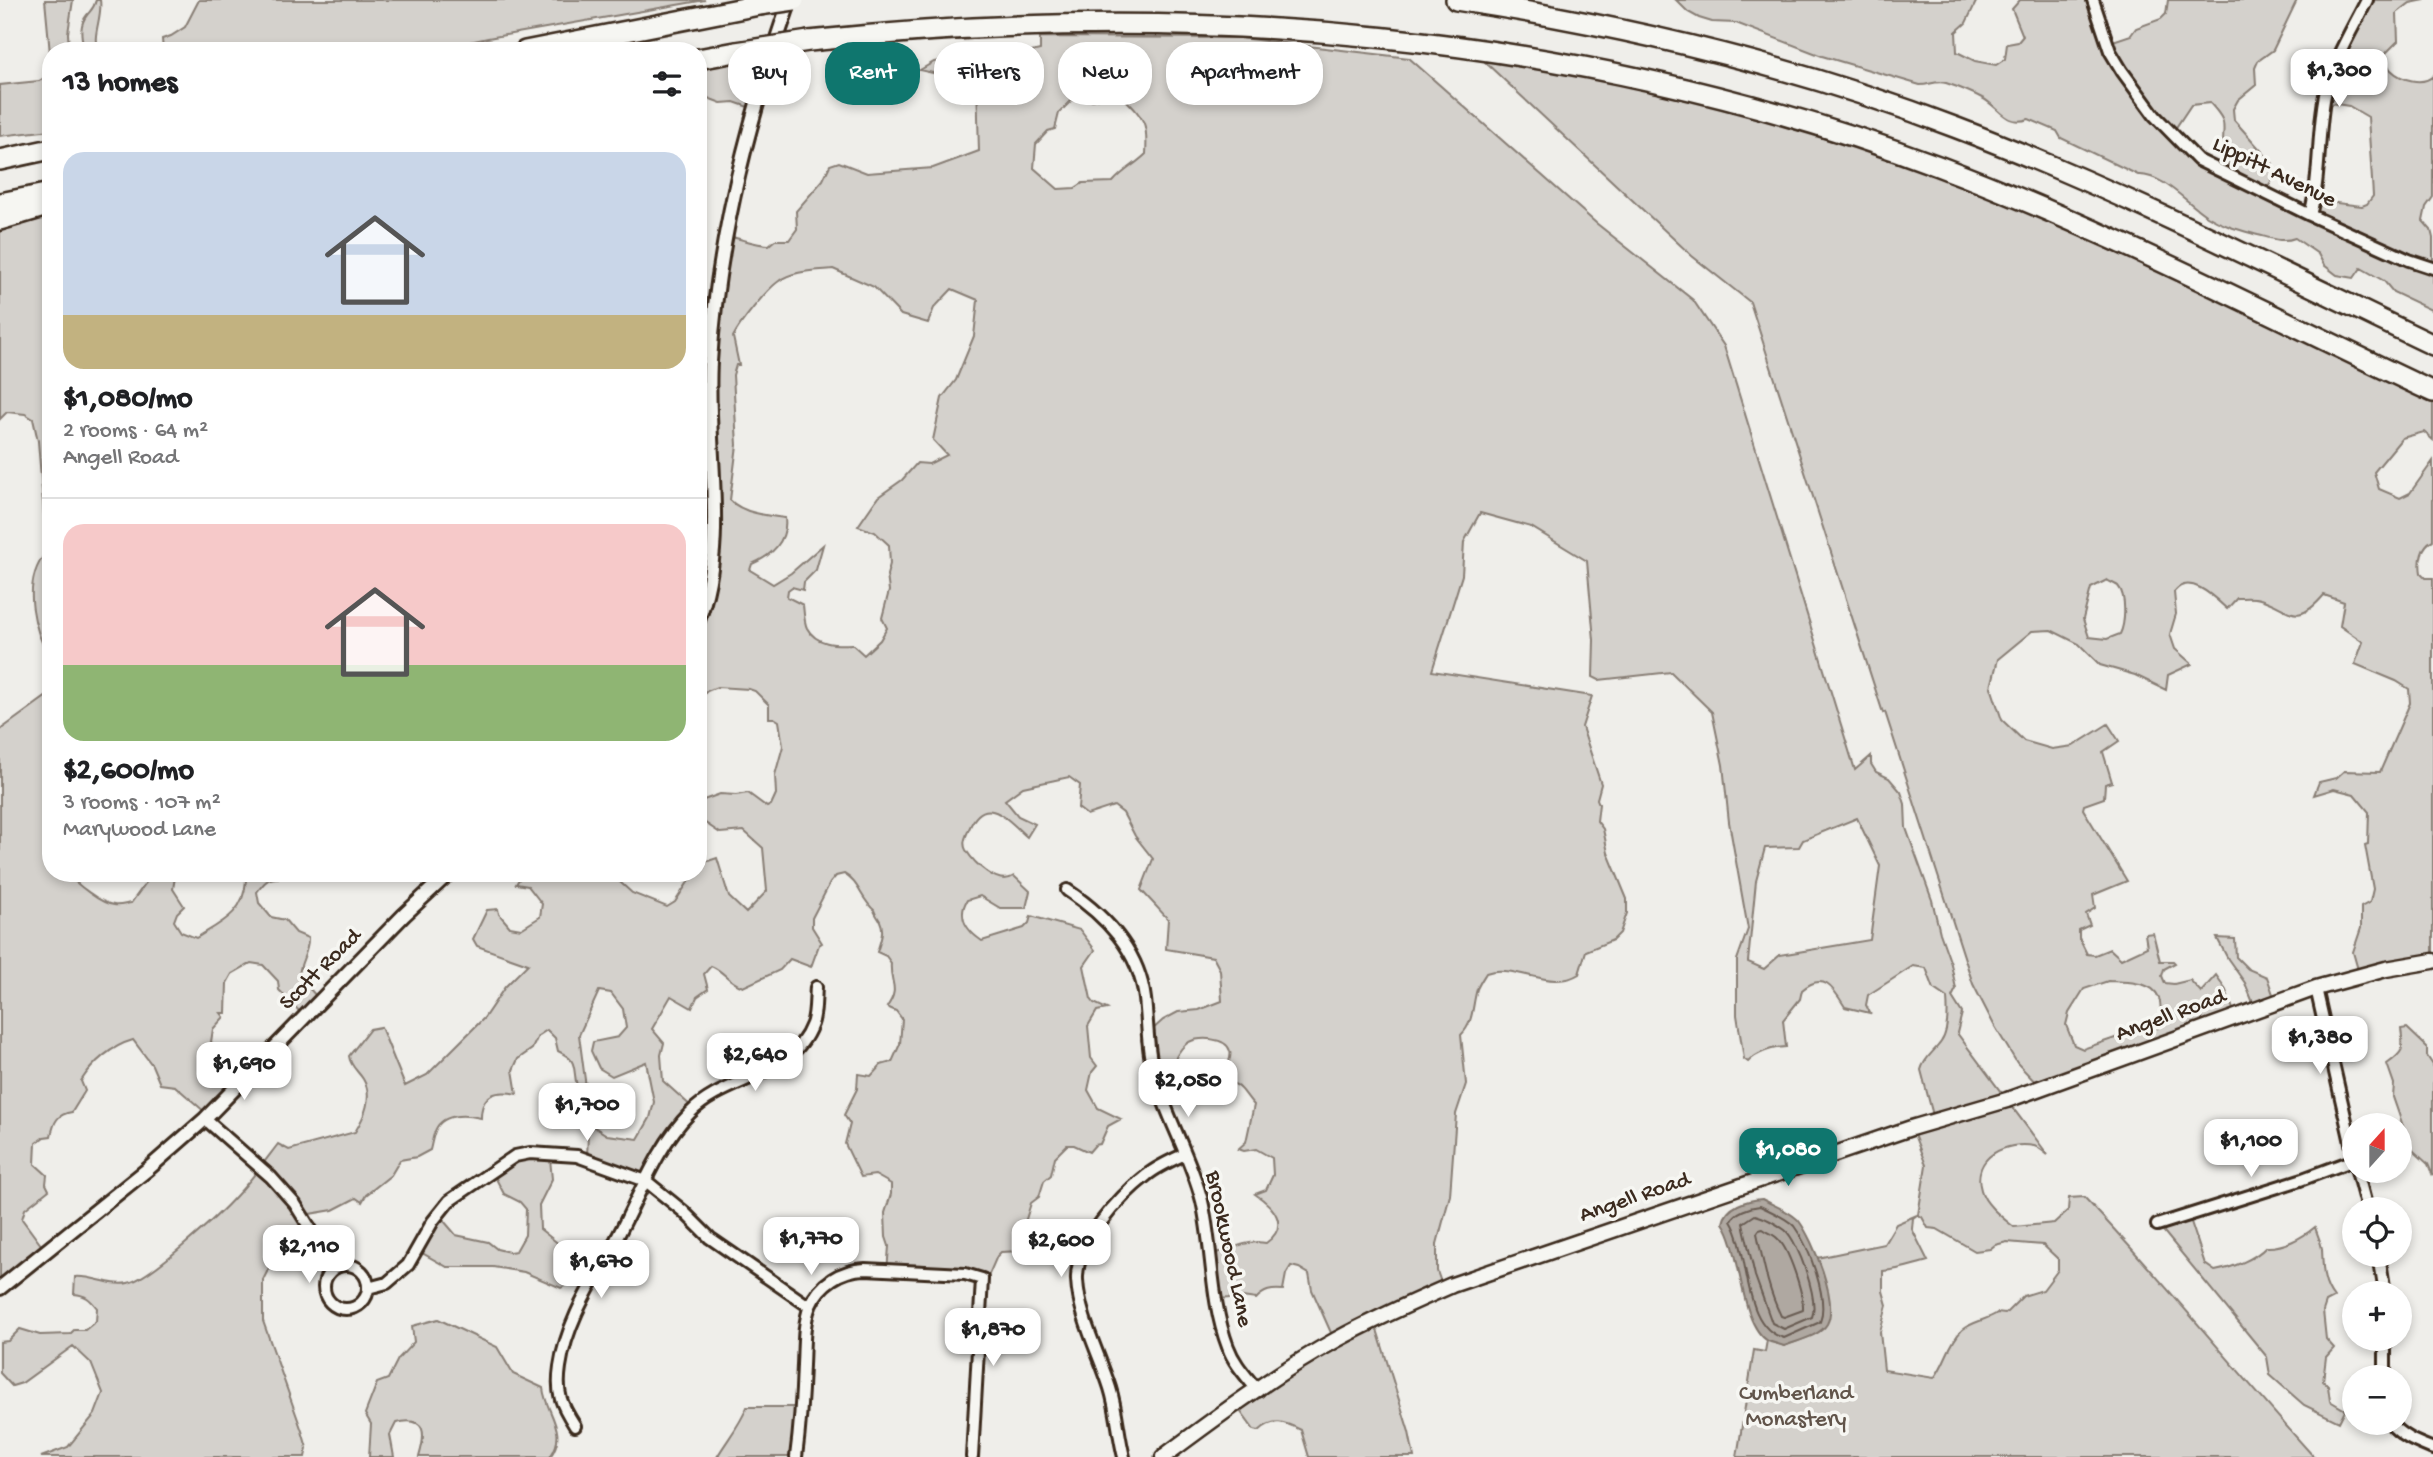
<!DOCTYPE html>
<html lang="en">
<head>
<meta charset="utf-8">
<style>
  :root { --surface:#fff; --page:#f2f2f2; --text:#202124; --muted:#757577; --line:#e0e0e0; --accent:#0f766e }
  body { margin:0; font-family:"Gochi Hand",sans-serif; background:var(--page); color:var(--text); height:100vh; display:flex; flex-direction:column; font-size:26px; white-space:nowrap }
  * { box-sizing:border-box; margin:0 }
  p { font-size:23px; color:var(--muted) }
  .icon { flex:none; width:38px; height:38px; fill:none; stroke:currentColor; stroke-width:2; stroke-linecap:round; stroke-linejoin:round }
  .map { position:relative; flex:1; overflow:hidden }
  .side { position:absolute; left:42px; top:42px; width:665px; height:840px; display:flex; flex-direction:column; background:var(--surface); border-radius:28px; box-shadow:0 4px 10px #0003 }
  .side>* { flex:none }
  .top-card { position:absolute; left:728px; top:42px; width:665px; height:63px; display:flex; gap:14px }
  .needle { width:46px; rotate:21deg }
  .tools { position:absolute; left:2342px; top:1113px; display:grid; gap:14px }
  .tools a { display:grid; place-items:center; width:70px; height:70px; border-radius:50%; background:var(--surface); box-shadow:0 4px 10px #0003; font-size:35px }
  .price { position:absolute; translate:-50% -60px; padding:0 16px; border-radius:14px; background:#fff; color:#222; font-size:23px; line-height:46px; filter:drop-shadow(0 2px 4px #0008) }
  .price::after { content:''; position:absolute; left:50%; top:42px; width:21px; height:16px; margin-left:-10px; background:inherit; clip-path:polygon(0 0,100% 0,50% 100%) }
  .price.selected { background:var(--accent); color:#fff }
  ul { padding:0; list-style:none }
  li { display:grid; align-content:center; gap:14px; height:371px; padding:0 21px }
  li+li { border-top:2px solid var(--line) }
  li span { display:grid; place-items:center; height:217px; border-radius:21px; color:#555 }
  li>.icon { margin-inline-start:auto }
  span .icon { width:126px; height:126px; fill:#fffc; stroke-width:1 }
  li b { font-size:30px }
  h2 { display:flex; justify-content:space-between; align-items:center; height:84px; padding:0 21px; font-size:30px }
  .pill { padding:0 24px; border-radius:28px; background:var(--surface); box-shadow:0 4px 10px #0003; font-size:24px; line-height:63px }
  .pill.selected { background:var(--accent); color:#fff }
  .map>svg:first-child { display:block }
</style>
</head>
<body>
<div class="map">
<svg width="2433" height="1457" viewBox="0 0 2433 1457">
  <rect width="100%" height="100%" fill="#efeeea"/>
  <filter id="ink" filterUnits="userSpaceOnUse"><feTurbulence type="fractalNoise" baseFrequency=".0143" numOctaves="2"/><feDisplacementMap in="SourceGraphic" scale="14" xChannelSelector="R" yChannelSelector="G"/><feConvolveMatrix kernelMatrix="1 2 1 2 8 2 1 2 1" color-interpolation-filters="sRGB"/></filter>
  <g filter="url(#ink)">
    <!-- green -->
    <path fill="#d4d1cc" stroke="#887e75" stroke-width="2" fill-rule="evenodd" d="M45 0H73L68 33 69 51H51V64Z
      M96 0H100C103 17 91 36 98 51H84C82 38 78 26 87 15 92 9 94 8 96 0Z
      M199 0H705L488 38 428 51H163L162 39 171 36 185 27Z
      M1676 0H1977L1966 23 1956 32 1957 52 1975 61 1996 65 2005 59 2007 44 2018 42 2023 36 2012 9 2020 0H2091L2107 43 2131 35 2136 28 2161 19 2166 14 2168 0H2297L2273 50 2258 61 2255 68 2256 85 2238 100 2233 109 2234 120 2273 164 2275 173 2265 195 2307 215 2311 200 2362 206 2367 204 2373 196 2368 117 2349 106 2323 102 2368 0H2425L2410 3 2397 13 2398 41 2384 55C2386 60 2387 66 2391 70 2401 80 2423 86 2433 76V197L2426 207 2423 221 2431 230 2433 238V311L2393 292 2384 281 2361 268 2354 278 2337 275 2324 265 2318 254 2295 238C2282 243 2271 238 2258 235 2240 230 2223 226 2207 216 2186 203 2164 174 2138 175L2061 138 2057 131 2029 119C2005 127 2000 107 1982 98 1971 92 1958 87 1946 83 1936 80 1930 85 1920 85L1822 56 1736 23 1712 22 1699 18 1688 12ZM2210 103C2228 123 2223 122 2223 146 2223 156 2230 169 2234 179L2171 135 2191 105Z
      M1040 37 1240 38 1409 58 1596 223 1693 300 1724 346 1855 770 1871 756V764L1876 772 1889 778 1901 792 1905 804 1906 828 1932 900 1940 933 1951 964 1956 989 1952 997 1962 1013 1957 1033 2048 1155C2044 1152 2039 1147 2034 1146 2007 1141 1971 1156 1981 1190 1985 1205 2003 1218 2014 1227L2054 1223 2068 1210 2069 1198 2084 1197C2164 1281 2236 1371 2314 1457H1737L1754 1350 1765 1352 1767 1340 1784 1346C1796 1341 1810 1338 1820 1331 1839 1317 1821 1277 1817 1258L1884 1244 1896 1224 1917 1215 1913 1218 1912 1229 1928 1261C1912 1265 1900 1270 1883 1271V1291L1887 1305 1880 1332 1884 1370 1934 1378C1946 1363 1948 1344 1962 1330 1971 1322 1987 1320 1997 1313L2005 1314 2023 1296 2043 1290 2058 1270V1259L2043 1245 2007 1242 1995 1245 1990 1249 1975 1251 1937 1229 1928 1228 1922 1217 1918 1215 1926 1165 1913 1132 1935 1123 1921 1070C1924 1058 1934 1052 1941 1042 1949 1031 1948 1011 1947 998L1934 989 1926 968 1913 966 1868 995 1866 1005 1870 1013 1845 1007C1834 989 1824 971 1802 990L1800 999 1783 1020 1786 1047C1774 1047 1756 1053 1748 1062L1744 1059 1737 1015V960L1748 929 1729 822 1723 765 1712 712 1671 672 1599 680 1593 677 1594 640 1587 561 1531 527 1480 513 1464 542 1462 575 1432 671 1592 696 1582 727 1601 784 1597 799 1599 804 1597 821 1603 829 1608 853 1627 899V913L1620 933 1613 940 1586 951 1579 974C1551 992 1516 963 1486 973 1483 978 1479 984 1477 989 1472 1006 1474 1022 1461 1035L1466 1084 1456 1114 1450 1195 1437 1244V1271L1444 1291 1375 1323 1409 1432 1414 1457H1309L1301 1430C1285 1422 1273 1417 1259 1431L1254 1430 1238 1408 1336 1344 1312 1290 1309 1274 1299 1268 1291 1266 1286 1274 1283 1290C1272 1289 1264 1290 1256 1299L1242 1297 1219 1299 1209 1255C1229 1251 1246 1239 1266 1243 1291 1225 1273 1206 1255 1194L1266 1190 1273 1175 1272 1158 1256 1149 1244 1151 1238 1149 1246 1142 1254 1105C1241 1091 1242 1081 1218 1082 1222 1074 1233 1060 1230 1051 1226 1037 1200 1037 1189 1042 1182 1046 1178 1053 1175 1059L1151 1067 1141 1040 1163 1020 1178 1012 1199 1010 1222 1001 1220 970 1213 957 1166 949 1168 919 1141 890 1153 859 1135 836 1123 813 1114 806 1087 815 1078 808 1080 785 1069 777 1023 787 1005 800 1018 816 1035 824 1027 837C1007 819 985 792 969 829 966 836 962 843 966 850 974 863 998 887 1014 876L1030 891 1026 908H1000L980 896 967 900C957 917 967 931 982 941L1024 928 1029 923 1031 916 1080 930 1095 950 1084 966 1091 999 1094 1003 1107 1009 1097 1011 1088 1026 1091 1058 1097 1066 1092 1072 1088 1090 1098 1108 1121 1119 1108 1126 1100 1144 1095 1145 1089 1152 1074 1145H1067L1055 1157 1051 1175 1044 1181 1039 1197 1031 1203 1023 1229 1026 1240 1021 1251 1001 1252 997 1256 984 1286 968 1278 887 1272 889 1246 886 1237 885 1213 891 1194V1184L875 1175 861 1177 845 1144 850 1124 844 1115 857 1089 858 1074 871 1076 881 1065 892 1062 900 1044 902 1019 896 1011 887 1007C901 987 889 983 891 963L886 956 877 952C880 942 885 931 880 921 878 917 875 914 874 910 861 899 859 882 844 874L836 876 830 883 812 918V927L822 943 819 945 811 967 790 959 780 970 743 987C728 982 724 971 711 966L704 974 708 989 697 997 692 1008 671 996 652 1029 664 1043 661 1055 663 1081 693 1108 646 1182 586 1162C589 1141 589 1122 583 1101 582 1096 579 1091 577 1086 572 1067 579 1061 558 1051L555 1038 547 1030 538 1036 532 1049 518 1059 513 1070 517 1094C497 1090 481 1093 481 1118 467 1115 446 1113 437 1127 433 1133 432 1143 430 1150L417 1157 400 1160 391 1175 366 1195 362 1202 356 1198 333 1210 304 1215 290 1247 274 1258 263 1280V1321L302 1431 307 1448 305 1457H41L68 1447 95 1414 103 1393 91 1363 73 1346 22 1383 12 1386 0 1373V1342L8 1341 20 1329 40 1335 70 1334 74 1330H85L96 1321 97 1308C90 1299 86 1295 74 1294L75 1277C92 1275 111 1287 128 1283 151 1278 220 1214 237 1195 252 1179 265 1161 278 1144L289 1150 355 1132C364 1117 374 1097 363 1079 358 1071 350 1066 349 1056L370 1029 381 1027 405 1086 427 1075 484 1018 505 987 528 964 477 946 473 939 487 910 498 909 499 914 510 927 521 929 540 917 542 904 528 886 516 884 523 873H610L632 893 667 907 675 902 694 873H698L699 864 717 858 729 897 746 913 767 891 763 848 744 831 720 833 698 818V802L720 794 736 795 748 793 767 807 771 805 776 794 775 775 783 746 779 721 774 718H769V705L755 691 749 689 717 687 707 691 698 700V618L711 525H698V395L701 397 704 467 711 466 709 361 726 236C741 238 754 245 769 245L775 240H789L797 229 796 211 823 180 830 165 839 162 867 173 933 168 979 151 977 83 920 70 934 62 946 60 956 63 968 59 997 60 1040 50ZM1103 96 1123 97C1145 119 1148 123 1146 154 1135 165 1123 170 1113 182L1083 183 1075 188 1058 189 1034 168 1036 144 1048 131 1055 129 1059 113 1072 100H1093ZM833 269 874 287 901 315 928 323 934 308 952 289 978 300 974 336 956 380 942 398 933 440 947 455 929 464 917 463 902 480 878 497 858 526 875 532 889 545 890 564 887 575 889 591 882 618 887 628 880 640 864 655 852 644C836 645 816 645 807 628 804 622 804 612 803 605L787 597 788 590 792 587 803 590 804 582 816 570 823 545 791 573 773 584 750 570 752 564C771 556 788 541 785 518 768 516 742 513 730 500L737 445 733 375 736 365H739L733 337C740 323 766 290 779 281 793 270 817 271 833 269ZM1857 818 1880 866 1870 940 1780 955 1764 969 1748 962 1756 881 1765 848 1799 847 1803 840ZM599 991 611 993 623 1009 626 1028 618 1037 593 1042 591 1051 599 1068 612 1076 646 1062 654 1102 650 1118 638 1139 607 1135 591 1125 579 1035Z
      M771 50 754 109 734 102 721 103 708 98 698 100V62Z
      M1489 54 1759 112 1993 190 2433 398V440L2424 432 2402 438 2374 472 2379 489 2400 498 2410 493 2433 461V540C2421 546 2419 561 2421 573L2426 578H2433V963L2360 977 2353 952 2361 928V907L2370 902 2373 889 2365 845 2368 844 2369 812 2354 794 2334 789 2314 795 2319 782 2336 778 2344 771 2380 772 2410 703 2409 689 2396 681 2355 664 2363 642 2340 626 2344 602 2324 595C2295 629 2291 608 2260 599 2254 597 2244 598 2237 598L2227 609C2214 597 2189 572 2174 592L2176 614 2170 634 2175 649 2192 664 2168 675 2166 690 2135 675 2100 665 2079 644 2051 630 2032 631 1998 659 1991 687 2002 720 2024 741 2052 749 2073 746 2108 724 2119 741 2103 752 2112 782 2105 784 2104 798 2084 805 2083 809 2127 881 2093 895 2095 908 2086 914 2090 925 2079 930V938L2087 954 2095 955 2110 949 2121 959 2147 947 2145 934 2153 933 2160 961H2173L2175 963 2164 969 2162 976 2165 983 2174 984 2190 980 2201 992 2216 975 2225 988 2236 1017 2040 1087 2017 1063 1994 1025 1973 984 1885 712 1883 713 1750 302 1692 256 1485 62ZM2107 580C2108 581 2117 585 2118 586 2127 596 2125 624 2120 634L2107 639 2089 637 2083 619 2091 588ZM2108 981C2142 983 2170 981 2158 1028L2121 1036 2083 1049 2074 1045 2066 1025 2069 1013 2084 989Z
      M51 65V130L0 136V85L39 81 49 75Z
      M51 209V548L47 552 38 441 33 419 25 414 7 412 0 419V222Z
      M45 554 51 557V661C34 631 21 584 45 554Z
      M51 693V873H67C75 883 101 904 114 905 119 906 125 904 131 903L153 873H180L175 877 173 889 184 906 177 913 174 921 181 932 196 938C222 922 244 914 246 880L238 873H279L278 878C268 877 263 884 257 892L259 903 271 917 285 920 296 933 308 938C309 953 299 962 299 977L318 998 302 1014 279 990 278 981 263 965 251 963 232 974 227 983 226 1013H221L224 1017 213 1029 211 1042 245 1075 206 1113 175 1086 160 1084 152 1065 133 1040C112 1046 93 1062 81 1081L85 1091 72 1112C57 1114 54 1122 51 1136L44 1137 36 1143 35 1164 47 1175 46 1184 49 1190 25 1209 22 1219 44 1249 0 1286V730Z
      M2217 938 2235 939 2236 957 2248 969 2267 977 2276 1003 2256 1010 2245 983 2228 959Z
      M2407 1028 2427 1047V1056L2433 1065V1176L2428 1164 2405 1143V1132L2393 1097 2394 1084 2387 1064C2404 1052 2404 1050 2401 1029Z
      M531 1155 550 1159 552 1179 539 1205 540 1229 560 1245 575 1251 586 1274 561 1288 524 1272 493 1267H447L417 1250 431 1225 444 1221 456 1235 488 1242 497 1249 509 1252 516 1251 525 1235 526 1209 520 1202 504 1194 493 1173 512 1160Z
      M2190 1219 2205 1264 2215 1271C2232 1268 2255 1259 2266 1247 2283 1248 2302 1238 2315 1227 2317 1234 2321 1242 2322 1249 2323 1267 2322 1283 2334 1298L2326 1302 2323 1311 2326 1339 2334 1348 2326 1357 2323 1381 2328 1386 2330 1401 2345 1410 2339 1422 2304 1405 2270 1375 2267 1357 2160 1227Z
      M438 1319 497 1347 513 1374 543 1388C546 1414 569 1431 550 1457H419C426 1434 427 1415 396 1423L390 1435 394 1457H369L371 1424 365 1414 377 1383 388 1379 398 1359 414 1342 412 1326Z
      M747 1407H798L796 1457H717C727 1440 740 1425 747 1407Z"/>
    <!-- water -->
    <path fill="#afa8a1" stroke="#81766d" stroke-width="2" d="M1762 1199C1773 1205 1792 1212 1799 1221 1813 1240 1839 1302 1827 1324 1820 1336 1797 1341 1784 1346 1779 1344 1773 1343 1768 1341 1739 1324 1742 1249 1723 1223 1726 1206 1747 1200 1762 1199Z"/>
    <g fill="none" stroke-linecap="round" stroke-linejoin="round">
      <!-- shore -->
      <path stroke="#695c52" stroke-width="2" d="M1760 1206C1770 1211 1787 1218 1794 1226 1809 1246 1829 1299 1820 1322L1784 1338C1741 1327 1751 1253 1731 1221 1735 1212 1750 1207 1760 1206Z
        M1755 1215C1764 1217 1777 1224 1785 1230 1798 1241 1819 1300 1812 1317L1784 1329 1772 1323 1755 1276 1743 1223Z
        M1763 1229C1767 1232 1773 1234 1777 1238 1789 1248 1804 1295 1803 1310L1784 1317 1781 1316C1768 1290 1763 1261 1757 1233L1759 1230Z"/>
      <!-- minor casing -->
      <g stroke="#3b2a1e" stroke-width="16">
        <path id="minor" d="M2093 0 2110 51 2122 71 2155 116 2198 160 2310 215 2409 260 2433 268
          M2310 215C2321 176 2317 135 2325 95 2332 62 2352 30 2367 0
          M1067 890C1106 916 1139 950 1145 999 1148 1024 1147 1052 1155 1077 1168 1120 1191 1158 1202 1201 1213 1249 1210 1300 1228 1347 1234 1364 1247 1377 1258 1391
          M2316 988 2354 1156
          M205 1119 271 1177 295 1204 335 1268
          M2357 1171 2367 1209
          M2157 1225 2300 1180 2354 1160
          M2379 1255 2385 1293
          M324 1287a22 22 0 1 1 44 0a22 22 0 1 1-44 0Z
          M368 1288 387 1283 408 1265 433 1221 449 1201 515 1156 530 1153 577 1156 646 1181 683 1211 710 1238 810 1307
          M2385 1339V1377
          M2390 1423C2402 1437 2416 1442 2433 1449
          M575 1426C561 1404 556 1394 560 1367 567 1317 598 1275 620 1232 641 1192 658 1145 690 1113 726 1076 792 1078 812 1024 816 1013 815 999 816 987
          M796 1457C800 1427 802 1396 803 1365 804 1346 803 1324 810 1306 820 1283 841 1270 865 1269L965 1274 982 1279 972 1457
          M1124 1457C1118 1434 1117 1410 1110 1388 1099 1353 1079 1317 1077 1280 1075 1244 1120 1196 1147 1175 1158 1166 1172 1160 1185 1154"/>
      </g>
      <!-- tertiary casing -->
      <g stroke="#3b2a1e" stroke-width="18">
        <path id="tertiary" d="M698 620C729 541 705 446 710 362 717 241 750 114 790 0
          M0 1288 148 1169 205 1119 404 915 449 873"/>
      </g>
      <!-- secondary casing -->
      <g stroke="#3b2a1e" stroke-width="19">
        <path id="secondary" d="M1163 1457C1218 1416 1276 1373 1336 1340 1374 1319 1413 1302 1452 1285L1911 1128 2007 1100 2316 988 2386 969 2433 961"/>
      </g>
      <!-- motorway casing -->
      <g stroke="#3b2a1e" stroke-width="24">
        <path id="motorway" d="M1456 0C1627 26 1796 66 1957 128 2120 190 2276 270 2433 345
          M809 41C1190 0 1578 31 1938 166 2108 230 2269 315 2433 392
          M525 51 759 5
          M698 59 736 52
          M0 160 51 149
          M0 203 51 193
          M0 220 51 205"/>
      </g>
      <!-- minor -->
      <use href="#minor" stroke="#f6f6f2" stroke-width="10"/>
      <!-- tertiary -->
      <use href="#tertiary" stroke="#f6f6f2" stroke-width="12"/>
      <!-- secondary -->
      <use href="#secondary" stroke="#f6f6f2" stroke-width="14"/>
      <!-- motorway -->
      <use href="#motorway" stroke="#f6f6f2" stroke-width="19"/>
      <!-- motorway-bridge casing -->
      <g stroke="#3b2a1e" stroke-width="24" stroke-linecap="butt">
        <path id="motorway-bridge" d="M759 5 794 0
          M736 52 809 41"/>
      </g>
      <!-- motorway-bridge -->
      <use href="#motorway-bridge" stroke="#f6f6f2" stroke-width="19"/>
    </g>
  </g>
  <g text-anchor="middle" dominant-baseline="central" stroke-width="7" stroke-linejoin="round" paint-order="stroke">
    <!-- street labels -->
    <g font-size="23" fill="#3b2a1e" stroke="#f6f6f2">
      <text transform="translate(2274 173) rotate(26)">Lippitt Avenue</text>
      <text transform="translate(321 970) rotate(-45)">Scott Road</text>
      <text transform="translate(2171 1016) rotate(-20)">Angell Road</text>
      <text transform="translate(1635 1198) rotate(-19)">Angell Road</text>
      <text transform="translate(1228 1249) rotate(78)">Brookwood Lane</text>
    </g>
    <!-- park labels -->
    <g font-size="23" fill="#61544a" stroke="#f6f6f2">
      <text x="1796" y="1394">Cumberland<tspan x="1796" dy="26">Monastery</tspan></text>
    </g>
  </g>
</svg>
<div class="tools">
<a><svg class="needle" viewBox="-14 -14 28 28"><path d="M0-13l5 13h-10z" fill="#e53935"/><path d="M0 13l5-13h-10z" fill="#757577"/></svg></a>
<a><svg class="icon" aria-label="locate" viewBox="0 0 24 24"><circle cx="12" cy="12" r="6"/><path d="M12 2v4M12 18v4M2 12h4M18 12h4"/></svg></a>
<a>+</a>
<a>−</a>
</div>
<b class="price" style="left:2339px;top:109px">$1,300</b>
<b class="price" style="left:2320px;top:1076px">$1,380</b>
<b class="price" style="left:755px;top:1093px">$2,640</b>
<b class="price" style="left:244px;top:1102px">$1,690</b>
<b class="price" style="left:1188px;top:1119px">$2,050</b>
<b class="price" style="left:587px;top:1143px">$1,700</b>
<b class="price" style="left:2251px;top:1179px">$1,100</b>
<b class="price selected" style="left:1788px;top:1188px">$1,080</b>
<b class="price" style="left:811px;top:1277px">$1,770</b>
<b class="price" style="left:1061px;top:1279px">$2,600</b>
<b class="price" style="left:309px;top:1285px">$2,110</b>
<b class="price" style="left:601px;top:1300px">$1,670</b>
<b class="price" style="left:993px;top:1368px">$1,870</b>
<div class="top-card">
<a class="pill">Buy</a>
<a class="pill selected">Rent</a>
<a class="pill">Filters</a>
<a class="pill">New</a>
<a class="pill">Apartment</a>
</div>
<section class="side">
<h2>13 homes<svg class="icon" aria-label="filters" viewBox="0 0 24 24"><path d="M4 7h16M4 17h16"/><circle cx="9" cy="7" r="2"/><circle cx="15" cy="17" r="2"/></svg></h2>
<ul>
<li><span style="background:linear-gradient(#c9d6e8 75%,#c2b280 0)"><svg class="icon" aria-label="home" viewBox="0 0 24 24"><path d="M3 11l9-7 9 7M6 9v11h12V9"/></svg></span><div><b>$1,080/mo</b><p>2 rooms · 64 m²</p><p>Angell Road</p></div></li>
<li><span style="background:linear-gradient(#f6c9c9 65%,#8fb573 0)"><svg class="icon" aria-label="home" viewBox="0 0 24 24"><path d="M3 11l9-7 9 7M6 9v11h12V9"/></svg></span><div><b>$2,600/mo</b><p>3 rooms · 107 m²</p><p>Marywood Lane</p></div></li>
</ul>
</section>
</div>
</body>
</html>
